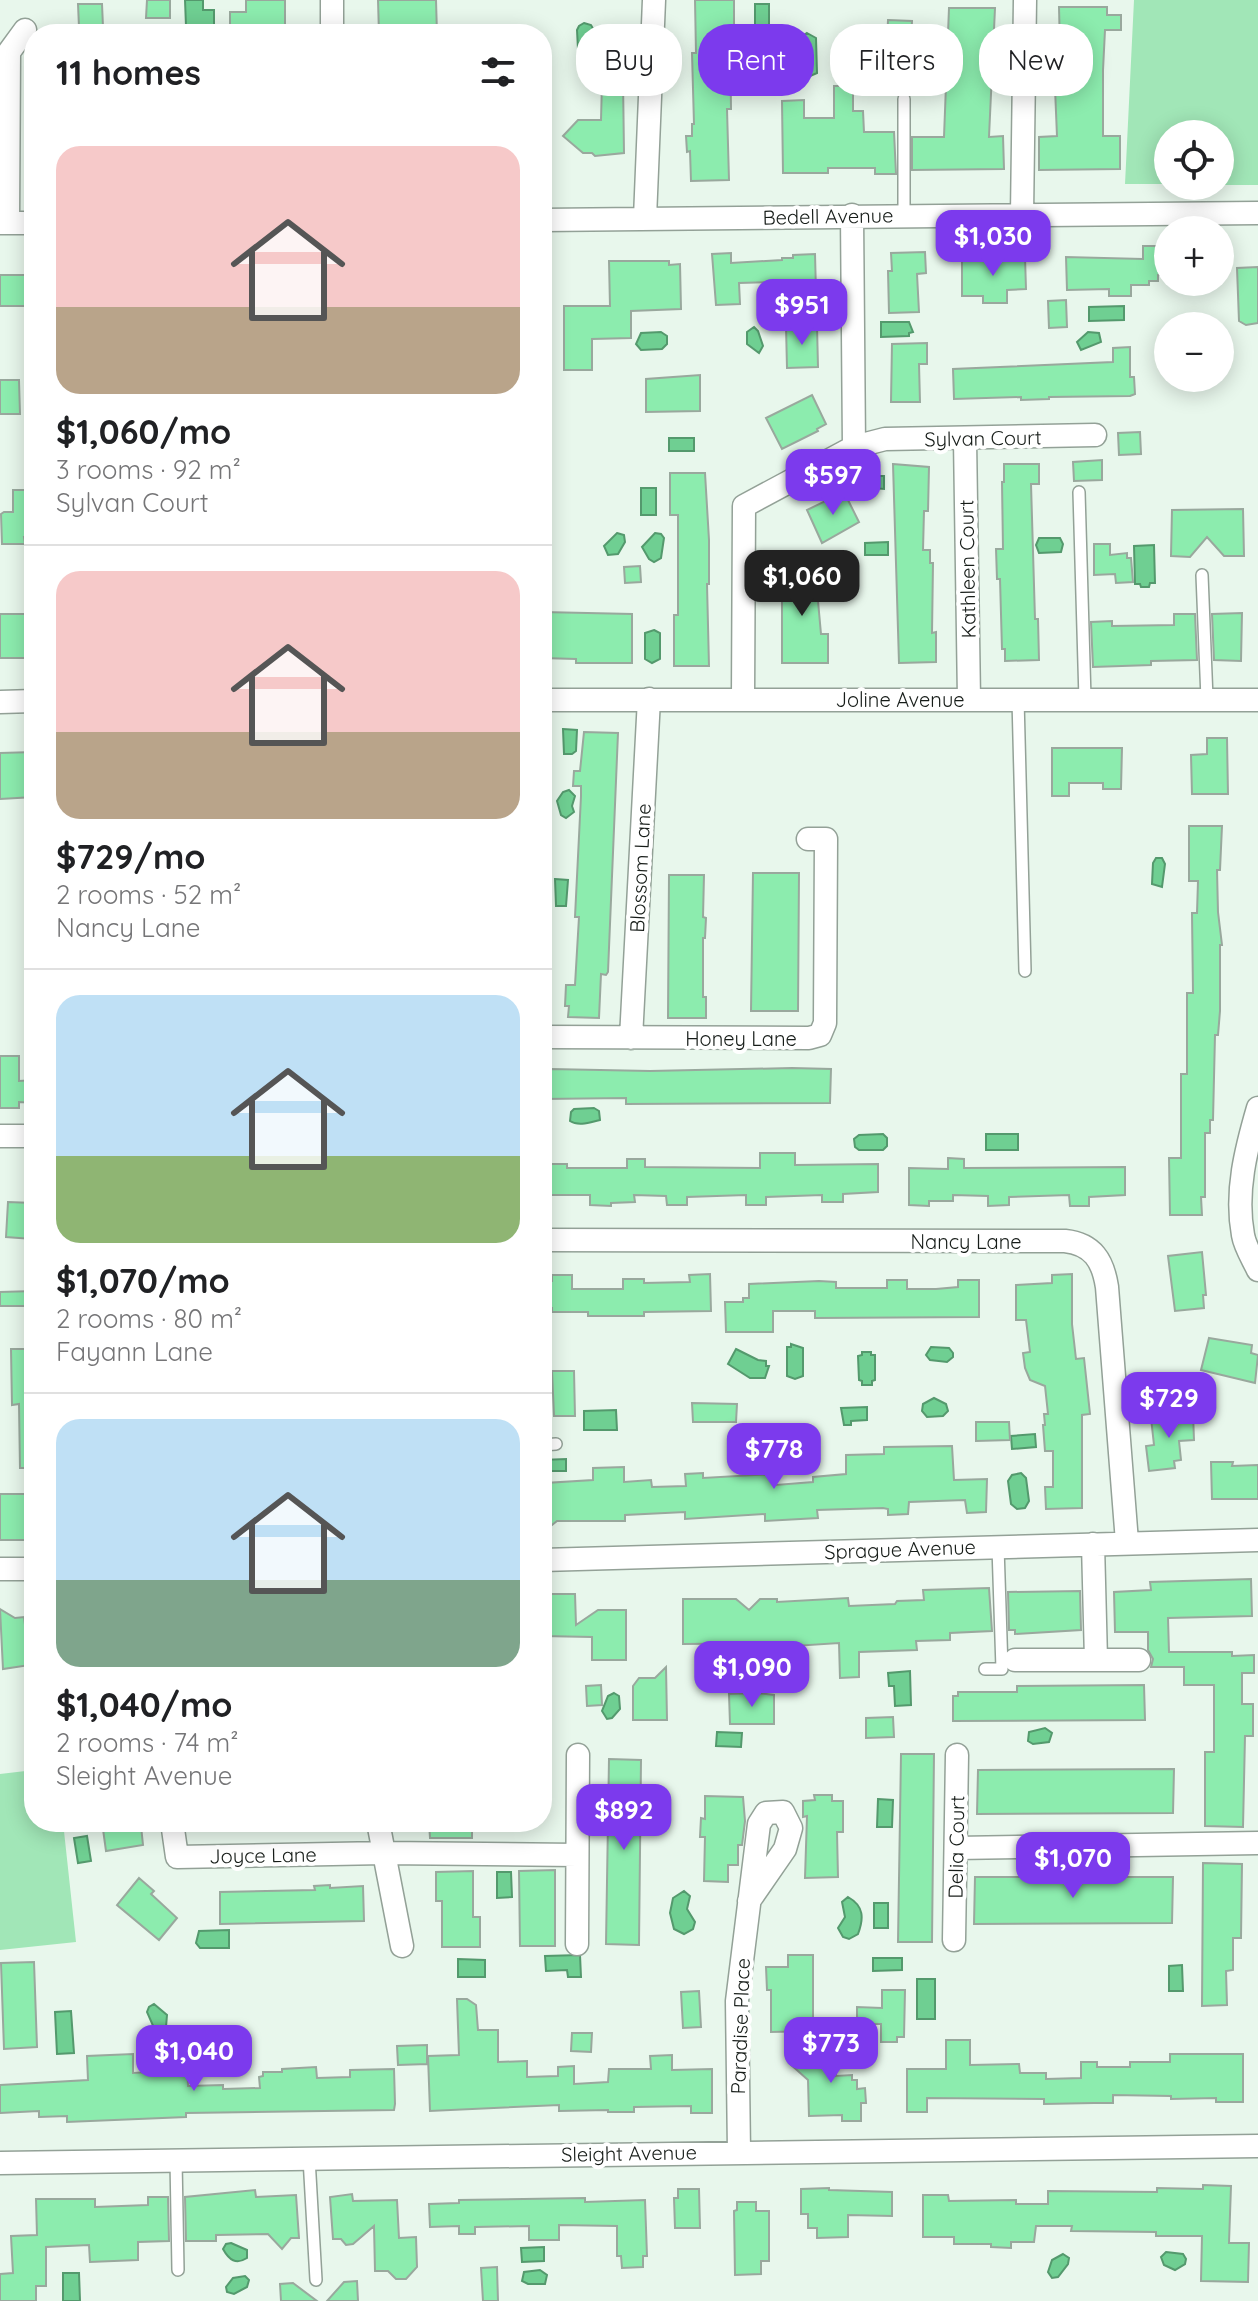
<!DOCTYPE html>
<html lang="en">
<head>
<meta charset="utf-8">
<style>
  :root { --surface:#fff; --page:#f2f2f2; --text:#202124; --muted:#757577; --line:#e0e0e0; --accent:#7c3aed }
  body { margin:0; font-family:Quicksand,sans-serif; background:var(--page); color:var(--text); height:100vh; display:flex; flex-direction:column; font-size:30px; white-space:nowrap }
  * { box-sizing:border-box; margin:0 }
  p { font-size:26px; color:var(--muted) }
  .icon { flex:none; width:44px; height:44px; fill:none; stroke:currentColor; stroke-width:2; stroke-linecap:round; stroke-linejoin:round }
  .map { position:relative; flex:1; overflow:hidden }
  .details { position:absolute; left:24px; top:24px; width:528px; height:1808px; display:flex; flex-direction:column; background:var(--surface); border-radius:32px; box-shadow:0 4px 20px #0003 }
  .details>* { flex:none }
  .hud { position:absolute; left:576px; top:24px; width:562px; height:72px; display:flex; gap:16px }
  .controls { position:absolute; left:1154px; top:120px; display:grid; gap:16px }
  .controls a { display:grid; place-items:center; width:80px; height:80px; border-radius:50%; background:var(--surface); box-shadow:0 4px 20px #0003; font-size:40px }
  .price { position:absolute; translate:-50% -68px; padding:0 18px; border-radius:16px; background:var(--accent); color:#fff; font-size:26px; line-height:52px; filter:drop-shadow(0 2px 4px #0008) }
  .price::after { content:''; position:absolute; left:50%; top:48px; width:24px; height:18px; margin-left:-12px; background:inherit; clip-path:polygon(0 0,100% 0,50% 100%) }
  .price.selected { background:#222; color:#fff }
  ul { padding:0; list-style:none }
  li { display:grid; align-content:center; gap:16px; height:424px; padding:0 32px }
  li+li { border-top:2px solid var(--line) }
  li span { display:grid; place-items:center; height:248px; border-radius:24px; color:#555 }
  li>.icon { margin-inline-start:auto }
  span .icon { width:144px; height:144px; fill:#fffc; stroke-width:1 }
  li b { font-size:34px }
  h2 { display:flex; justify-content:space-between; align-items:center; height:96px; padding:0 32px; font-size:34px }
  .tag { padding:0 28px; border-radius:32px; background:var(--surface); box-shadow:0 4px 20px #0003; font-size:28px; line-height:72px }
  .tag.selected { background:var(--accent); color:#fff }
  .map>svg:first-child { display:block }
</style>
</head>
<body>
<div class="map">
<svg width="1258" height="2301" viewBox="0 0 1258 2301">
  <rect width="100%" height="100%" fill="#e8f7ec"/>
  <!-- green -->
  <path fill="#a1e6b7" d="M1134 0H1258V185H1220V134H1168V184H1125Z
    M34 1770V1822H63L76 1942 0 1950V1774Z"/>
  <!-- water -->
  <path fill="#6fcf92" stroke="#54996d" stroke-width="2" d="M185 0H203V10H214V26H186Z
    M755 4H769V29H755Z
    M584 23 591 25 595 32 593 48 586 54 578 49 577 30 579 26Z
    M807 33 816 38 817 73 808 77 799 74V38Z
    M861 38 871 41 870 62 866 65 856 61 857 41Z
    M1124 306V320L1089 321V307Z
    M881 322H909L913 332 909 333V336L881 337Z
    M754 327 758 331 763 346 759 353 747 344V332Z
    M661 332 667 336V344L662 349 641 350 636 344 641 333Z
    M1088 332 1099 333 1101 342 1081 350 1077 342Z
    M669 438H694V451H669Z
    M864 476H884V489L873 488 871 496H866Z
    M641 488H656V515H641Z
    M617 533 624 535 625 542 618 554 608 555 604 546Z
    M655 533 661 534 664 538 661 558 654 562 649 559 642 547Z
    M1039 538H1060L1063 544 1061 552 1039 553 1036 545Z
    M888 542V555H865V543Z
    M1154 545 1155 583H1150L1149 587H1141L1140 584H1135L1134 546Z
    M654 630 660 633V659L652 663 645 659V633Z
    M563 729 577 730 576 751 572 754H564Z
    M569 790 575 796 572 806 574 812 566 818 561 815 557 801 563 792Z
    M1156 858H1162L1165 864 1162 887 1152 884 1153 863Z
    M555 879 568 880 566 906H556Z
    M594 1108 599 1111 600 1120C591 1122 579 1127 570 1121L571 1112 574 1109Z
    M883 1134 887 1138V1146L883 1150H859L855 1147 854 1139 859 1135Z
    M986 1134H1018V1150H986Z
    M791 1344 803 1348V1376L795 1379 787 1376V1347H791Z
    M931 1347 949 1348 953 1353V1357L947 1362 930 1360 926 1355Z
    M736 1349 758 1360 766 1361V1366H769L765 1378H750L728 1364Z
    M862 1352H871V1355H875V1380L872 1381V1385H862V1381L859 1380 858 1356 862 1355Z
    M934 1398 946 1404 948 1411 943 1416 927 1417 922 1411 923 1404Z
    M867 1407V1420L851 1421V1425H844L841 1408Z
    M616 1410 617 1430H584V1411Z
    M804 1428 811 1429 815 1433 816 1451 810 1457 803 1455 799 1449V1433Z
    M1035 1434 1036 1447 1012 1449 1011 1436Z
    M566 1459V1471H542V1460Z
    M1021 1473 1026 1478 1029 1501 1025 1508 1017 1509 1011 1504 1008 1481 1012 1475Z
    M910 1671 911 1705 895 1706 894 1686H889L888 1673Z
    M614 1693 619 1696 620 1709 612 1718 607 1719 602 1711 608 1696Z
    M1045 1728 1052 1733 1049 1742 1033 1744 1028 1741 1029 1732Z
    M717 1732 742 1733 741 1747 716 1746Z
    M878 1799 893 1800 892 1827H877Z
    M87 1836 91 1861 78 1863 74 1838Z
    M497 1872H511L512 1897 497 1898Z
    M684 1891 690 1896 687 1909 695 1922 693 1929 684 1934 674 1929 670 1913 673 1898Z
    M848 1897C864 1906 864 1918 858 1934L849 1939 843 1937 838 1928 845 1917 842 1902Z
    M874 1903H888V1928H874Z
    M229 1930V1948H200L196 1943 199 1931Z
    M580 1955 581 1977H568L567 1970 546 1971 545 1956Z
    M873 1958H902V1970L873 1971Z
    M458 1959 485 1960V1977H458Z
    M1182 1965 1183 1991H1169V1966Z
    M917 1979H935V2019H917Z
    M154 2004 167 2015 166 2027 161 2031 154 2028 147 2012 149 2007Z
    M71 2011 74 2053 57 2054 55 2012Z
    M231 2243 247 2250V2258C236 2265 229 2260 223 2249L226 2244Z
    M544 2247V2261L522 2262 521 2248Z
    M1166 2252 1183 2254 1186 2259 1185 2264 1175 2270 1164 2265 1161 2257Z
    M1063 2254 1069 2258 1068 2264 1058 2277 1052 2278 1048 2272 1052 2260Z
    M540 2270 547 2275 545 2284H528L522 2281 524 2272Z
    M63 2273H79L80 2301H63Z
    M245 2276 249 2280 247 2287 234 2294 227 2292 226 2287 233 2278Z"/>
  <!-- building -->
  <path fill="#8cecae" stroke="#99a89d" stroke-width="2" d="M147 0H170V18H146Z
    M246 0H285V34H230V12H246Z
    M378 0H436L437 34H379Z
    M695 0H734V39H730L731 109H727L729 180 691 181 690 151 687 152 686 136H692V124H694L692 53H696Z
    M78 4H102L103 27H79Z
    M1059 7H1107V15H1121V30H1105L1103 70V136H1120V169L1039 170V137L1057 136 1055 88H1057V47H1060Z
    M949 8H995L989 137 1003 136 1004 169 912 170V137H944Z
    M888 20 912 21 910 64 886 63Z
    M605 62 623 80 624 153 595 156 592 153H583L563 136 578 120H601L602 82 593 74Z
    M834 86H853V111H863L864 132H894L896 174H875V168H828V173H783L782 101 804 100V118H834Z
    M1143 246H1168V275H1158V281H1149V285H1131V296H1109V289L1067 290 1066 257 1143 259Z
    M925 252 926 273 917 274 919 312 889 313 888 271H892L891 253Z
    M731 253V263L782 260V258H793V255L815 254 816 292 797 293V301L773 302 772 282 739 283 740 304 716 305 712 254Z
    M980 257H1025L1026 289 1007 290V303H983V296H962V260H980Z
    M609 261H669V265L680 264 681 309 631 311V338L592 339V370H564V306H610Z
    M1258 267V323L1246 325 1239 321 1237 268Z
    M0 275H34V306H0Z
    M1066 300 1067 327 1049 328 1048 301Z
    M786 326H817L818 367 787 368Z
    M927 343V364H919L920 402H891L892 344Z
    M1130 347V377H1134L1135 394 1130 396 1049 397V399L1021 400V397L954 399 953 369 1113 362V348Z
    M700 375V411L646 412V379Z
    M0 380H19L20 414H0Z
    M812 395 826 424 817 429 818 431 782 449 766 418Z
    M1140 432 1141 454 1119 455 1118 433Z
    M1102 460V480L1074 481 1073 462Z
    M893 464 929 467 928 511H924L923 550H930V563H933L932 633 936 632V662L899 663Z
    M1004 464H1039V484H1031L1035 619H1038L1039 660 1005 661V649H1002L1000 579H997L996 549H1003L1002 482H1004Z
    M670 473H705L709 540V584H707L709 666H674V615H678V515H670Z
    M13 490H34V537H24L25 544H2L1 514 4 512H13Z
    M844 492 859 522 822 543 807 510Z
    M1243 509 1244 556H1224L1207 537 1190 557 1171 556 1172 510Z
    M1094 544H1110V555L1127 553V558H1131L1133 582 1116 583 1115 574 1094 575Z
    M640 566 641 582 625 583 624 567Z
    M782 567 815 568 821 634H828V663H782Z
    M542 612 632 614V663H576V659L542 658Z
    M1242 613 1241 661 1214 660 1212 614Z
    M0 614H29L31 658H0Z
    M1174 614H1195L1197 660 1151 661V665L1093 667 1091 622 1112 621V626L1174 625Z
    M584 732 618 733 608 972 606 975 601 974 599 1018 568 1017 569 1006H565L566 985H575L579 917H575L581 796V786H573L574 771H580Z
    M1207 738H1227L1228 794H1192L1191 755 1207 754Z
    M1052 748H1122L1121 789H1103V783H1069V796H1052Z
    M34 752V797L0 799V753Z
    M1189 826H1222L1220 870H1217L1218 912 1222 945H1220V1011L1218 1035H1215L1213 1120H1210V1133H1205V1197H1201L1202 1215H1170L1169 1158H1181V1074H1187V993H1193L1192 913H1197L1198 881H1189Z
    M753 873H799L798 1011H751Z
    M669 875H704L703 917 706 918 705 938H703V997H706V1018H668Z
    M0 1056H19V1081L34 1080V1103L19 1102V1108H0Z
    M792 1068 831 1069 830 1103 626 1104V1098L542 1099V1070L550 1069 650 1071Z
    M760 1153H795V1165L878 1164V1192L843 1194V1202H822V1195L766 1197V1205H746V1195L687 1197V1205H667L666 1196 634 1195 635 1202 611 1203V1206L590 1205V1195H542V1164H567V1168H627V1159H645V1167L760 1168Z
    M948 1158 964 1159V1168L1125 1167V1195L1089 1197V1206H1070L1069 1195 1009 1197V1205L988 1206V1196L953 1195V1201H929V1206L909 1205V1168L948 1169Z
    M8 1202 33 1203 32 1239 6 1237Z
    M1202 1252 1206 1295H1203L1204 1308 1175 1311 1168 1256Z
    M710 1274 711 1311 644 1312V1316H588V1312H552V1308H542V1280L552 1281V1275H572V1289H623V1279H644V1283L690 1282 689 1275Z
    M1072 1274V1324L1076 1359 1084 1358 1090 1414 1082 1415V1508L1046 1509 1045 1487H1053V1451H1045L1043 1425H1045L1044 1414H1048L1045 1386 1030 1380 1025 1368 1023 1353 1030 1352 1026 1320H1016V1285L1052 1283V1275Z
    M887 1280H907V1289H936L958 1287V1280H979V1317L815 1318V1311H773V1332H726L725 1302H743V1298H749V1284L819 1281 836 1282V1288H887Z
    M34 1291V1306H0V1292Z
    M1209 1338 1252 1345 1251 1353 1258 1355 1255 1383 1201 1370Z
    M11 1349H34V1468H20L19 1404 12 1405Z
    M552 1371H574L575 1416H554Z
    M692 1403 737 1404 736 1422H693Z
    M1193 1413 1194 1440 1179 1441 1181 1460 1174 1461 1175 1468 1149 1471 1146 1446 1154 1445 1151 1418Z
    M976 1422H1009L1010 1440 976 1441Z
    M952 1446 954 1480 987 1479 986 1512 967 1513 965 1500 909 1502 908 1514 888 1515V1509L883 1508 817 1510 818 1518 765 1521V1514L685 1519V1512L625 1515V1521H557L547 1529 545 1483 593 1480V1468L624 1467V1482L651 1480 652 1487 686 1486 685 1474 703 1473V1478L775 1474 776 1485 813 1482V1477L846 1474V1455L884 1454V1447Z
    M1211 1462H1233L1232 1466 1258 1465V1499H1212Z
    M0 1494H34V1540H0Z
    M1251 1579 1252 1616 1168 1618 1169 1652H1232V1656L1254 1655V1673H1242V1704H1253V1736H1245L1243 1827 1205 1826V1752H1214V1685H1184V1667H1151L1153 1659 1148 1650V1632H1115L1114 1592 1151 1590 1150 1582Z
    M989 1588 992 1631 950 1633V1640L916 1641 917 1650 859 1652V1677L840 1678 839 1643 794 1646V1643L683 1644V1599H736L749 1610 760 1599H777V1602L848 1598 849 1606 895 1604 897 1601 924 1600 923 1590Z
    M1080 1591 1081 1630 1015 1634V1630H1009L1008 1592Z
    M542 1594H575L576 1625 598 1610H626V1660H592V1637L542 1636Z
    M0 1609 15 1618 24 1617 30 1665 3 1669Z
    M666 1667 667 1720H633V1686L639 1678H655Z
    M601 1685 602 1705 587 1706 586 1686Z
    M1144 1685 1145 1720 953 1721V1696H958V1692H1017V1686Z
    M757 1693 774 1695V1724H730L729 1694Z
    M893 1717 894 1737 866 1738V1718Z
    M901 1754H934L932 1942H898Z
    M609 1759 641 1760 639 1945 606 1944Z
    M1174 1769 1173 1813 977 1814 978 1770Z
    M814 1795H832V1801H843V1832H837L838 1877 805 1878 807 1816 803 1817V1801L815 1800Z
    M705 1796 743 1797 745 1821 742 1845H738V1865H728V1882L704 1881 705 1837H700L701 1818 705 1819Z
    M102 1822H136V1826H141L143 1845 106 1851Z
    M429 1822H472V1838H430Z
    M1203 1863 1242 1864 1241 1938H1233V1970L1226 1971 1227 2005 1202 2006Z
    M555 1870V1946H520L519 1871Z
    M473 1871V1917H480V1947H442V1901H436V1872Z
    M975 1877H1173L1172 1923 974 1924Z
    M139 1878 154 1891 151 1894 177 1918 159 1940 117 1905Z
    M330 1885V1888L363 1886 364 1921 220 1924V1892L315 1890 314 1886Z
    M788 1955H813V2031L771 2032V1990H767L766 1967H788Z
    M34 1962 37 2047 4 2049 1 1963Z
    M882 1990H905L904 2037H897V2042H881V2024H857V2007L882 2008Z
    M699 1991 701 2027 683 2028 681 1992Z
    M457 1999H467L476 2005 478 2030H498V2062L527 2061V2077L558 2076V2067L574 2066V2084L608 2082 609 2069H651L650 2056 672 2055V2070L712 2069V2113H691V2106L634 2107V2112H608V2110L559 2111V2105L430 2111 428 2056 459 2055Z
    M572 2033H592L591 2052 571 2051Z
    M819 2035H836V2076L852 2075V2080H857V2089L865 2088 866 2103H861V2121H842V2115L809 2116 808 2080 790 2064 819 2063Z
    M946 2040H970V2065L1019 2064 1020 2073H1046V2079L1081 2078V2062H1097V2067H1130V2062H1170V2054H1243V2102H1216V2098L1171 2099V2096L1113 2095V2103H1094L1044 2104V2099L927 2098V2112H907V2069H946Z
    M427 2045V2064L398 2065 397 2046Z
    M133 2054V2073L167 2071V2062L187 2061 188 2086 223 2085V2089L260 2088 259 2077 263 2076V2072H282V2069L316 2067 317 2078 350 2077V2070L394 2069 395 2104 394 2110 186 2113V2117L67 2122V2116L39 2117V2111L0 2113V2085L88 2080 87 2056Z
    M1203 2185 1231 2186 1229 2243H1249L1248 2282 1201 2281 1202 2236H1156V2232L1071 2231 1072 2226H1036L1034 2242H1011V2248L991 2247V2244H954V2237H923V2195H948L949 2201 1016 2200V2204H1048V2191L1157 2192V2188L1203 2189Z
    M829 2188V2190L892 2192V2216L848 2215V2237L817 2238V2228H808V2214H801V2189Z
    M678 2189H699L700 2228H675L674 2198H678Z
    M255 2190 256 2197 296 2195 299 2238H291L282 2249 268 2234 216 2235V2241H186L185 2197Z
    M352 2194 353 2201 397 2200 399 2238 416 2237 417 2267 406 2279H396L388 2271H375L374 2226 353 2244 346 2245 341 2239H333L330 2197Z
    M148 2197H168L169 2241 138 2242V2260L90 2262 89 2245 46 2247V2286H36V2301H0V2274L13 2273 11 2236 37 2235 36 2199H95V2207L148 2205Z
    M585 2198V2202L645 2200 647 2256H643V2267L622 2268 621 2256H617V2226L559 2225V2240H529V2226L475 2227V2234H459V2226L430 2227 429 2204 459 2203V2200Z
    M737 2202H756V2211H769V2261H761V2274L735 2275 734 2211 737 2210Z
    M497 2267 498 2301H483L481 2268Z
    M357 2281 358 2301H327L344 2282Z
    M293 2283 317 2301H281L280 2284Z"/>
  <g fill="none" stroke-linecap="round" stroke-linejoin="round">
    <!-- service casing -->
    <g stroke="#93a197" stroke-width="14">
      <path id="service" d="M904 99V215
        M1079 492 1085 699
        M1202 575 1207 699
        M1018 699 1025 971
        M542 1445 556 1444
        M985 1669H1002L998 1547
        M309 2158 316 2280
        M176 2160 178 2270"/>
    </g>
    <!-- minor casing -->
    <g stroke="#93a197" stroke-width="25">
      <path id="minor" d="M332 34V0
        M1022 214 1025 0
        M852 215 854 447
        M645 218 654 0
        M542 220 1258 213
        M0 223H34
        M8 223 9 52 25 30
        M965 439 969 699
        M743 699 744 506 854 447 885 439 1095 435
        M542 700H1258
        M0 702 34 701
        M542 1037 809 1038 820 1035 825 1023 826 839H808
        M631 1038 649 699
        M1258 1108C1246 1149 1235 1192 1243 1235 1245 1247 1253 1259 1258 1270
        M0 1136H34
        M542 1240 1065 1241C1093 1244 1103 1261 1107 1287L1127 1542
        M1093 1544 1096 1660
        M542 1560 1258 1540
        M0 1569H34
        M1015 1660H1139
        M172 1822 177 1857 384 1853 577 1855
        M378 1822 402 1946
        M956 1848 1258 1843
        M954 1940 957 1755
        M577 1944 578 1755
        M739 2152 737 2001 759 1824 766 1813 783 1812 791 1828 785 1849 749 1901
        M0 2163 1258 2146"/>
    </g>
    <!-- service -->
    <use href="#service" stroke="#fff" stroke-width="11"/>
    <!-- minor -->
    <use href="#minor" stroke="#fff" stroke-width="22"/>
  </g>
  <g text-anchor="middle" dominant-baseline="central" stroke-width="8" stroke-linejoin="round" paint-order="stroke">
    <!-- street labels -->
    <g font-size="20" fill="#161c18" stroke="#fff">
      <text transform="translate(828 216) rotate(-1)">Bedell Avenue</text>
      <text transform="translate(983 438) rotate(-1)">Sylvan Court</text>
      <text transform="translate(967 569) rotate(-91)">Kathleen Court</text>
      <text x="900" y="699">Joline Avenue</text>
      <text transform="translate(640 868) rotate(-87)">Blossom Lane</text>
      <text x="741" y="1038">Honey Lane</text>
      <text x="966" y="1241">Nancy Lane</text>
      <text transform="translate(900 1549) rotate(-2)">Sprague Avenue</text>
      <text transform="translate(956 1847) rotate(-89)">Delia Court</text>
      <text transform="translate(263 1855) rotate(-1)">Joyce Lane</text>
      <text transform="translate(740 2026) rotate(-88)">Paradise Place</text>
      <text transform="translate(629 2153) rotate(-1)">Sleight Avenue</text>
    </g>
  </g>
</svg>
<div class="controls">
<a><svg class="icon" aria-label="locate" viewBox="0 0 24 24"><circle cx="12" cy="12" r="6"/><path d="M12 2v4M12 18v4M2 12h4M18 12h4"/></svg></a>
<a>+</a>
<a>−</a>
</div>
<b class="price" style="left:993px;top:278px">$1,030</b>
<b class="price" style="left:802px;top:347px">$951</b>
<b class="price" style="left:833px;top:517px">$597</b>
<b class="price selected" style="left:802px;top:618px">$1,060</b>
<b class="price" style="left:1169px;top:1440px">$729</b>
<b class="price" style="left:774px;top:1491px">$778</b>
<b class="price" style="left:752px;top:1709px">$1,090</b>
<b class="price" style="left:624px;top:1852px">$892</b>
<b class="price" style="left:1073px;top:1900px">$1,070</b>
<b class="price" style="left:831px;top:2085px">$773</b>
<b class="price" style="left:194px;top:2093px">$1,040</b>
<div class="hud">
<a class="tag">Buy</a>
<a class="tag selected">Rent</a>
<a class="tag">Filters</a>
<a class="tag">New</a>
</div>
<section class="details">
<h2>11 homes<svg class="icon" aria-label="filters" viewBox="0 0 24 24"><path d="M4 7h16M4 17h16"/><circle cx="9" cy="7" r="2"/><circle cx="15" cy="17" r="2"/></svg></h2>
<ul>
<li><span style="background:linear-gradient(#f6c9c9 65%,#b9a48a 0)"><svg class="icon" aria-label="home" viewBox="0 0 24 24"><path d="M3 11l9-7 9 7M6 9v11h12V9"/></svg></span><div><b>$1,060/mo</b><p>3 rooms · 92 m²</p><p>Sylvan Court</p></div></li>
<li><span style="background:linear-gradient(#f6c9c9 65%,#b9a48a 0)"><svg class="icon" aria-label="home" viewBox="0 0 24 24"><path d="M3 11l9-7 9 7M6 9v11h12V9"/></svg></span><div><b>$729/mo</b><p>2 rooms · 52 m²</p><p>Nancy Lane</p></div></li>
<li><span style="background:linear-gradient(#bfe0f5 65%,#8fb573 0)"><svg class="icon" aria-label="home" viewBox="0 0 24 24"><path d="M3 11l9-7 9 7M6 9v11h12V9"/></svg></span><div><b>$1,070/mo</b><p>2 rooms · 80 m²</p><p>Fayann Lane</p></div></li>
<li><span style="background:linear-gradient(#bfe0f5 65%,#7fa58c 0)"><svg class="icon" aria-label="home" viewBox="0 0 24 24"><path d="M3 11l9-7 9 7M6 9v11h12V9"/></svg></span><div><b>$1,040/mo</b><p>2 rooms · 74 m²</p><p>Sleight Avenue</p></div></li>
</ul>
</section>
</div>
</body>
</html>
